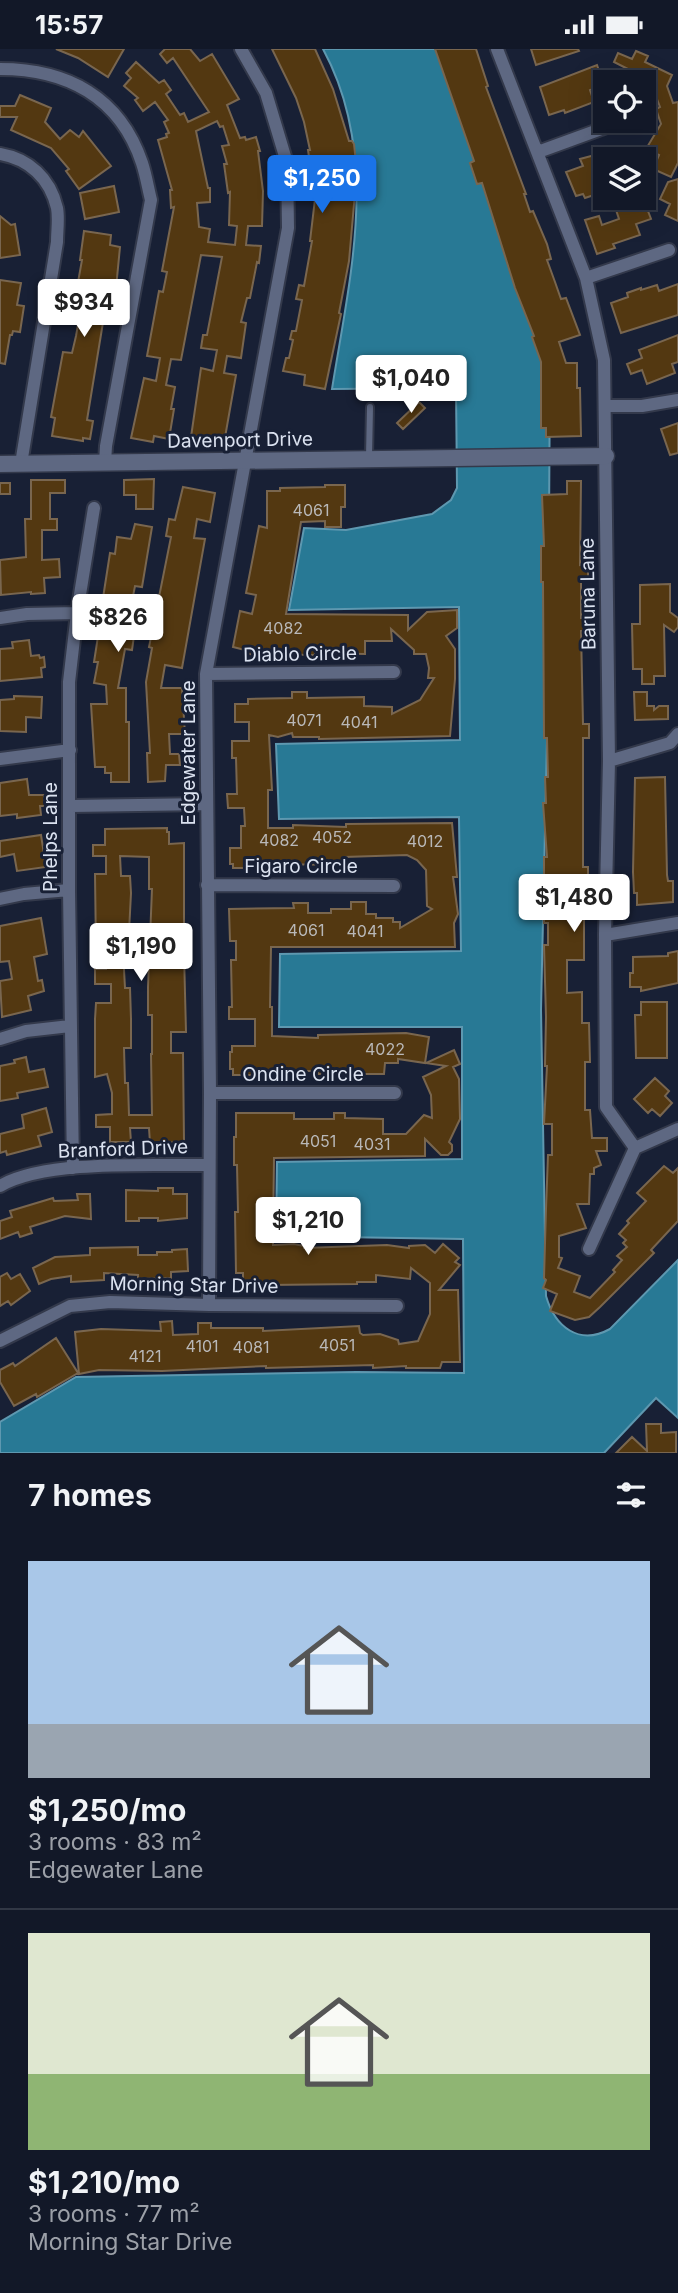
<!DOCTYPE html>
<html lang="en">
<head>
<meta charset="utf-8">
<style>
  :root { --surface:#121828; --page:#1b2130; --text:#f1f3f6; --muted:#9ca0a8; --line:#313745; --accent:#1a73e8 }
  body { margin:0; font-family:Inter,sans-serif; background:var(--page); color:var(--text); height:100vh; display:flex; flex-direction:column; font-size:26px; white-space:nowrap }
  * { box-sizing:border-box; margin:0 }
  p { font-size:23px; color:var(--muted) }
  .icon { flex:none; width:38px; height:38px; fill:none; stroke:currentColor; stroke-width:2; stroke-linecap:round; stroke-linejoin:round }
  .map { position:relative; height:1404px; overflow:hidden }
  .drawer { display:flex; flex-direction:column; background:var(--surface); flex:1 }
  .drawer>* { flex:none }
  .tools { position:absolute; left:593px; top:21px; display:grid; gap:14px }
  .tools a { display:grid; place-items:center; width:63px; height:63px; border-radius:0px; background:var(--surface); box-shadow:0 7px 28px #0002,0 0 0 2px var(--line); font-size:35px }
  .price { position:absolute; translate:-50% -60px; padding:0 16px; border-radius:7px; background:#fff; color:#222; font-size:23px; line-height:46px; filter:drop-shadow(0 2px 4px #0008) }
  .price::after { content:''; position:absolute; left:50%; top:42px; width:21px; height:16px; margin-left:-10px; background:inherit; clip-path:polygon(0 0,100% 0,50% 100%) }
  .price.current { background:var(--accent); color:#fff }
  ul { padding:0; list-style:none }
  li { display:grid; align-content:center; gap:14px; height:371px; padding:0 28px }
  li+li { border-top:2px solid var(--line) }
  li span { display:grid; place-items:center; height:217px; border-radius:0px; color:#555 }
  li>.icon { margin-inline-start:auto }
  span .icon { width:126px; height:126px; fill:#fffc; stroke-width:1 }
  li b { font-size:30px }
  h2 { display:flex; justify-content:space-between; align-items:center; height:84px; padding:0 28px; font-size:30px }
  .status { display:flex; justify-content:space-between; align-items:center; height:49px; padding:0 35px; background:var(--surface); direction:ltr }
  .status svg { height:19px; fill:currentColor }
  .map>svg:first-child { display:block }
</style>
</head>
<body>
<div class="status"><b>15:57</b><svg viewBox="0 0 49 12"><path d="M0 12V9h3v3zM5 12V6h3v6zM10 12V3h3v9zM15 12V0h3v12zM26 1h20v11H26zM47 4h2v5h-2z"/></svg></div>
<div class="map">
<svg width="678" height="1404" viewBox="0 0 678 1404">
  <rect width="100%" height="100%" fill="#182035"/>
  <!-- water -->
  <path fill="#287995" stroke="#5e98b0" stroke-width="2" d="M323 0H440L550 312 548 645 541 961 546 1247C555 1278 579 1297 610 1280L678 1211V1369L656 1349 604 1404H0V1373L76 1328 356 1323 464 1324 463 1190 276 1187 277 1113 462 1110V978H279L280 905 461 902 459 768 279 770 276 695 460 691 459 558 289 561 304 479 346 481 432 465 451 451 457 439 456 339 332 340C350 227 381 107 323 0Z"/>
  <!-- building -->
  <path fill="#533811" stroke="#79664f" stroke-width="2" fill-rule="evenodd" d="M56 0H124L108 28 78 9Z
    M165 0H190L200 12 212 5 239 50 227 56 240 89 245 88 246 91 256 88 260 102H258L263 142 262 177H248L246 196 261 197 259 214 257 213 250 249H247L241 273 246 274 241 309 227 307 224 324 236 326 224 394 191 388 201 319 213 322 217 301 201 299 203 286H207L222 208 201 206 181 311 171 310 166 336 175 338 171 360H174L169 390 154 387 153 393 131 389 144 329 156 332 160 309 147 307 159 242 163 243 167 223 162 222 174 158 171 159 170 141H172L158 91 167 88 166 85 169 84 164 73 168 71 155 53 143 62 135 51 138 49 124 37 131 29 126 24 136 13 159 34 164 31 171 41 166 45 180 66 184 64 188 73 209 63 173 9 167 14 160 5ZM217 72 220 78 223 77 229 96 222 97 227 115H224L228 144 230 143 229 176 237 177 235 196 208 193 210 180 199 178 197 154 210 153V139H208L196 82Z
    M272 0H315L333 40 349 92H352L354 95 357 123H359L361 143 355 144 349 212 339 264 341 265 325 340 304 336 305 326 283 322 286 309H289L293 291 290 290 292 282H296L302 251 296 250 299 236 304 237 312 192H310L315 150 308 101H310L304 73 296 49Z
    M435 0H476L488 37 486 38 526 145H524L530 163 533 162 547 195 551 210 547 211 555 233 561 250 566 249 580 286 559 293 566 314H577V339H580L581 387 546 388V379H541V313L532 288 534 287 515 239 482 134 477 135 470 114 474 112Z
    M531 0H578L579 2 536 16Z
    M636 2 648 7 645 13 672 26 667 37 673 54 678 53V114L671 128 653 120 659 106 646 100 661 75 656 60 660 58 655 45 644 39V33H630L623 30 628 20 614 13 618 4 632 10Z
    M597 16 604 36 590 41 594 53 565 64 564 61 549 66 540 38Z
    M20 46 51 59 45 73 60 90 70 81 79 88 83 82 111 117 79 140 66 122 69 120 51 99 11 81 17 68H0V57H15Z
    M606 103V142L585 149 583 145 576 147 566 123 583 117 580 110Z
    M678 130V172L665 166 670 155 660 150 668 133Z
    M114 137 119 163 85 170 80 144Z
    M643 149 651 170 636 175 640 186 613 195 615 199 597 205 585 171 599 167 602 176 619 170 615 158Z
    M0 167 11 176 15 175 20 206 0 209Z
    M84 182 111 186 110 196 120 198 116 239 95 235 92 253 106 255 87 371 93 372 90 390 83 389V392L52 387 55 369 51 368 63 303 72 304 76 287 80 265 69 263 72 249 75 250 82 211H80Z
    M0 231 21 234 17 256 24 257 20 283 13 282 12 286H10L5 315 0 314Z
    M678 235V266L621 284 611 254 628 248 627 244 641 239V241L657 236 659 242Z
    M678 286V313L672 315 675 324 647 335 642 321 631 325 627 315 642 309 639 301Z
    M419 353 425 359 403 380 397 374Z
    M678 374V404L670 406 661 380Z
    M154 430 153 460H136V446H124V431Z
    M31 431H65V444H50V470H57V481H42V511L59 510 60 528 44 529 45 544 31 545V543L1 546 0 511 26 508 25 470H31Z
    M567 432H581L580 516 588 515V530H581V569H587V582H581L583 675H589V689H583V818H588V831H586V856H584V911H567V944L582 943V974H589L590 1013H585V1061H590L592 1089H607V1102H596L601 1116 594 1119V1125H590L589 1155H577L586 1179 559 1187V1208L562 1209 558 1219 580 1227 574 1243 590 1249 615 1223 613 1221 622 1211 617 1207 627 1198 623 1194 626 1191 619 1185 629 1174 627 1172 646 1152 637 1144 664 1117 673 1124 678 1119V1172L651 1201 654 1204 600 1258 589 1268 575 1271 550 1262 557 1245 543 1239 546 1231 544 1229 546 1160 548 1106H552V1075H544L547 1017H545L546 968 544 896H548V874H544V808H547L543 754H546L545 728H548L547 689H544L543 533H541V497H544L542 446 567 445Z
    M0 434H10V445H0Z
    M325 436H345V458H341V478H325V472L301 473 286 565 408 566V581L427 563 457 561V579L446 587 455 600V630L450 687 319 690V688H293L292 684 278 688 269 686 272 741H268V779H293V776L346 778V775L452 774 457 828H453L458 865 454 874 455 898H271L270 958H272V987L318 989V986L406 984 429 988 425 1014 398 1010V1014H385L384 1025H318V1022H285V1026H233V1020H230V1003H232V997H255V970H229V958H232L231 911H236V892H230L229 860 294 859 293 854H308V864H331V860H351V853H366V865H376V869H393V873H400V879L432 860 427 857 426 821 417 811 407 806 344 808V816L262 815H244V819H233V815H230V799H241V777H245L244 759H228L227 745H237L236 709H232V692H249V673H235V655H248V650L292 649V643H307V649L364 648V657L392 658V665L420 651 434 629H428L429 619 426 605H414V601L391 580 392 592H365V605L315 604V606L261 605V607L244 604 245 601 233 598 240 562 252 565 256 546 246 544 259 477 267 479V442H280V439L325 438Z
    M183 438 215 444 210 473 197 470 194 489 205 490 182 619 165 616 161 639H182L185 685H169L170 705H179L180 716H166L165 732 148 733 147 704H150L146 633 152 599 149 598 171 488 166 487 169 470 175 471Z
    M135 475 152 478 142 538 135 537 132 552 130 551 127 572 136 573 132 601 125 600 118 639H126V673H129V733H111V724H105V718H95L91 655H107L106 636 94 634 98 613H94L101 568 112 569 116 551 103 549 110 504 115 505 117 488 131 490Z
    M670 535V563L678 569V578L674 583 664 576 665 627H654V635H642V620H633L632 575H640V536Z
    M29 591 31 607 39 606 40 609 44 608 45 618 41 619 42 628 0 632V600L13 599 12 593Z
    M634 643H647V657H654V661L659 657H668V670L635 671Z
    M14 647 42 648 41 669 26 668V683L0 682V651L14 650Z
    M665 728 667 826 668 832H673V853L637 856V844H634L633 823 635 729Z
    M27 730 29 746H44L45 757H40L41 766 17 769V765L0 767V734Z
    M167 779V783H169V795L184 794V886H167V905H184L186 983H171V1004H183L184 1093 150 1094 149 1079H130L131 1093H110V1078H96V1066L112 1065V1044L107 1025 95 1028V970L96 954H111V935H95V920H106V902H96L95 825H106V807H93V796H105V780ZM120 807 149 808V840H152L148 938V966H152V1005H151L152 1066H129L128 1034H125L124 999H131V970L130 939H125L123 902H128L131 844 130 827H121Z
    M41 786 46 818 17 822 14 805 0 808V792Z
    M41 869 47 905 34 908 38 932 42 931 44 942 28 947 31 961 2 968 0 932 12 930 9 912 0 913V877Z
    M678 902V934L641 942V938H630V924H633V908L668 907V904Z
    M641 953H667V1009H636L635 966H641Z
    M454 1001 460 1015 453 1018 459 1030 460 1070 449 1093 452 1096V1102L448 1106H441L425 1090V1107L274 1109 273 1183V1196L294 1195 304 1197V1199L387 1196 409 1199V1197L425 1196 435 1204 443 1195 459 1209 455 1213 460 1216 439 1241H458L460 1313H442L440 1319H406V1317L373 1319V1316L266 1319V1317L162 1322 99 1321 79 1325 75 1283 101 1280 161 1282 160 1273 172 1272 173 1286 198 1285V1274H211V1279H263V1282L359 1277 360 1284 363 1286 380 1285 398 1291 399 1295 418 1292 430 1265V1234L411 1219 410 1230 376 1226V1233H357V1235L267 1236V1239H243V1224H236L235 1163H238L237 1116H234V1088H236V1064H294V1070H334V1064H345V1069L383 1070V1085H406L424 1066 432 1069 431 1046 423 1028 446 1017 426 1014Z
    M26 1008 29 1023 44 1020 48 1038 17 1044 18 1049 0 1052V1017L15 1014 14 1011Z
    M655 1029 669 1042 665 1047 672 1054 660 1067 652 1060 648 1064 634 1050Z
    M46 1059 52 1083 38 1087 41 1097 7 1106 6 1102 0 1104V1085L24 1079 22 1066Z
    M158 1139H173V1145H187V1169L158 1172V1169H139V1172H126V1141L158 1142Z
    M77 1145H90L91 1170 65 1167 30 1178 32 1184 20 1188 18 1183 0 1190V1172L12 1168 10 1162 53 1149 54 1152 78 1151Z
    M138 1198V1206H157V1203H172V1201L187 1200 188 1222 171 1223V1229L138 1230V1226L104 1224V1231L71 1233V1227L51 1230 39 1235 33 1219 55 1208 90 1206V1199Z
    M7 1224 11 1230 20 1225 30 1242 11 1256 8 1252 0 1257V1228Z
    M56 1289 78 1324 37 1348 36 1345 14 1357 0 1333V1321L13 1314 15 1317Z
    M646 1375H661V1384L676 1383V1404H616L632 1388 647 1402Z"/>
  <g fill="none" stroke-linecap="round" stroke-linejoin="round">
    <!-- service casing -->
    <g stroke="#33394b" stroke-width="10">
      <path id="service" d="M369 408 370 358"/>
    </g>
    <!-- minor casing -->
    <g stroke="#33394b" stroke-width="16">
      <path id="minor" d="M497 0 586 229 604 311 609 712 605 886 606 1058 635 1099
        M0 20C67 20 120 48 142 114 146 126 148 139 151 151L106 397 105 414
        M538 103 623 72
        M0 105C29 110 50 129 57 159 59 169 57 182 57 193L21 415
        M586 229 669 201
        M606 357H642L678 351
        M0 569 27 565 77 564
        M206 625 394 623
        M0 710 70 701
        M609 712 670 694 678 685
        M71 757 207 755
        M207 836 394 837
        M0 850 24 845 69 841
        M605 886 678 874
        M0 990 26 982 70 977
        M210 1044H395
        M635 1099 678 1080
        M73 1119 69 841V633L77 564 94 459
        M0 1137C47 1110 153 1117 209 1116
        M589 1200 635 1099
        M209 1256 210 1044 206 625 288 179 287 114 266 44 241 0
        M0 1292 70 1257 110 1253 209 1256 397 1257"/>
    </g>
    <!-- tertiary casing -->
    <g stroke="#33394b" stroke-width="19">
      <path id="tertiary" d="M0 415 606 407"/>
    </g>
    <!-- service -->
    <use href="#service" stroke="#5e6882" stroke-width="6"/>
    <!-- minor -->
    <use href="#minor" stroke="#5e6882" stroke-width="12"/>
    <!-- tertiary -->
    <use href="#tertiary" stroke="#5e6882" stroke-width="16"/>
  </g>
  <g text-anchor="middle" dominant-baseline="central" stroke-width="6" stroke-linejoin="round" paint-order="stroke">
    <!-- number labels -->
    <g font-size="16" fill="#b9b8b8">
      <text x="311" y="461">4061</text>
      <text x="283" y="579">4082</text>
      <text x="304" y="671">4071</text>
      <text x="359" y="673">4041</text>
      <text x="332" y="788">4052</text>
      <text x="279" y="791">4082</text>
      <text x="425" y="792">4012</text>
      <text x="306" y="881">4061</text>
      <text x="365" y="882">4041</text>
      <text x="385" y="1000">4022</text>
      <text x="318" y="1092">4051</text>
      <text x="372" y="1095">4031</text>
      <text x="337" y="1296">4051</text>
      <text x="202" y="1297">4101</text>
      <text x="251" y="1298">4081</text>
      <text x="145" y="1307">4121</text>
    </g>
    <!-- street labels -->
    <g font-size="19" fill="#dbe2f0" stroke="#182035">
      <text transform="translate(240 391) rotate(-1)">Davenport Drive</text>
      <text transform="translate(588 545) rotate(-91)">Baruna Lane</text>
      <text transform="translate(300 605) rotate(-1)">Diablo Circle</text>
      <text transform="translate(188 704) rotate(-90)">Edgewater Lane</text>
      <text transform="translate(50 788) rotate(-90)">Phelps Lane</text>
      <text x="301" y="817">Figaro Circle</text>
      <text x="303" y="1025">Ondine Circle</text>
      <text transform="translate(123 1100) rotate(-2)">Branford Drive</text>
      <text transform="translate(194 1236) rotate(1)">Morning Star Drive</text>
    </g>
  </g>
</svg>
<div class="tools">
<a><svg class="icon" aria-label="locate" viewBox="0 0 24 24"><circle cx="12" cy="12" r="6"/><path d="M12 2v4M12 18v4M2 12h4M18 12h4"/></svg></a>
<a><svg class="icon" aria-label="layers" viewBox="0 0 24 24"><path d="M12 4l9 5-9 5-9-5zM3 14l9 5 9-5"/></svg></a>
</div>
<b class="price current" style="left:322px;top:166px">$1,250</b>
<b class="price" style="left:84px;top:290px">$934</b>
<b class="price" style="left:411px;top:366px">$1,040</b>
<b class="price" style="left:118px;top:605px">$826</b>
<b class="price" style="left:574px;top:885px">$1,480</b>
<b class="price" style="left:141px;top:934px">$1,190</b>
<b class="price" style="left:308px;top:1208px">$1,210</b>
</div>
<section class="drawer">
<h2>7 homes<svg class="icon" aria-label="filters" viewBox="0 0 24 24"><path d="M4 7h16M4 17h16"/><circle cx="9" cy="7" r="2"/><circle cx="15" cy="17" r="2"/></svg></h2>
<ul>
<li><span style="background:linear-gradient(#a9c7e8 75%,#9aa5b1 0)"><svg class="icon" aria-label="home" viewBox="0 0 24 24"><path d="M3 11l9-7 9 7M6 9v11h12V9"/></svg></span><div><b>$1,250/mo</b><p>3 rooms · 83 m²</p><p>Edgewater Lane</p></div></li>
<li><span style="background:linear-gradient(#dfe7d0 65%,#8fb573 0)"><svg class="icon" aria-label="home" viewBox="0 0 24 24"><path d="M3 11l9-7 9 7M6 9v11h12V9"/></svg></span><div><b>$1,210/mo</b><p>3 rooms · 77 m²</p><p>Morning Star Drive</p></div></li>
</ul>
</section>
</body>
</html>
